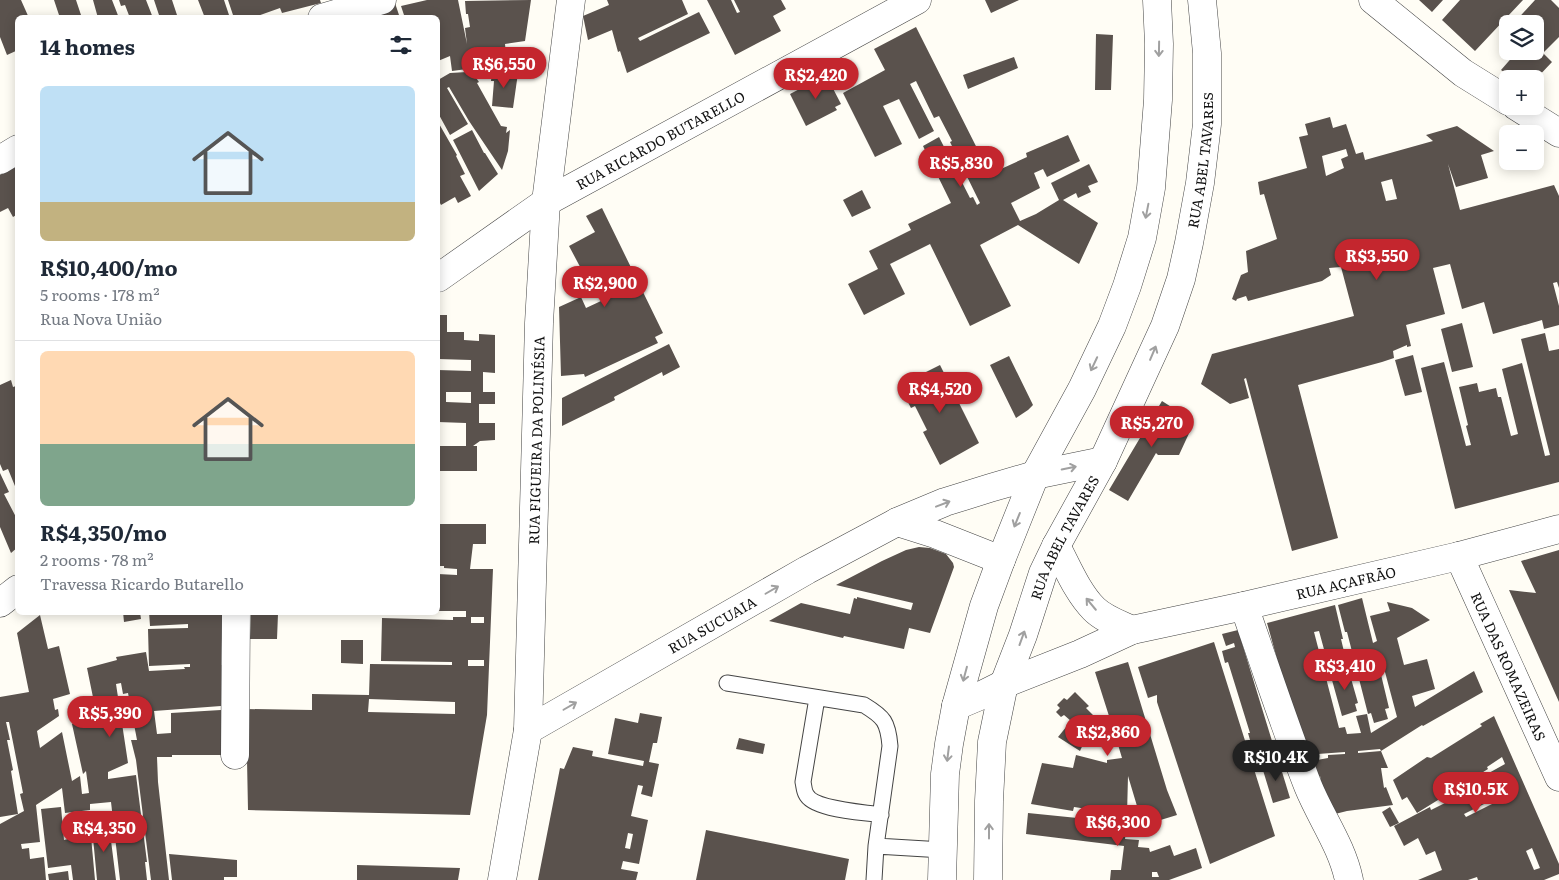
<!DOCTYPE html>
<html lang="en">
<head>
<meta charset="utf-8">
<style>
  :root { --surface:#fff; --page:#f2f2f3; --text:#1f2937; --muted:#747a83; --line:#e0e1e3; --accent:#c4262e }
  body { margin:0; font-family:Literata,serif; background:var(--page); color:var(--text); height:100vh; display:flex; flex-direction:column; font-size:19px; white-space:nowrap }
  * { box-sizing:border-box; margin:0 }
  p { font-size:16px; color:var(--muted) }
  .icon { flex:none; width:28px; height:28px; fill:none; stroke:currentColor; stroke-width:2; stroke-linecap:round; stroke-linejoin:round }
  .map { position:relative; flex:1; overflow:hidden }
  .side { position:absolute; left:15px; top:15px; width:425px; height:600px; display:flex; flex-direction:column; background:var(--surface); border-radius:8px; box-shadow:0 2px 12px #0003 }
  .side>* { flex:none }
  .tools { position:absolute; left:1499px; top:15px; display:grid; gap:10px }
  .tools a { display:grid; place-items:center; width:45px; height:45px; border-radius:8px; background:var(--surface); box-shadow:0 2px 12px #0003; font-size:25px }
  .price { position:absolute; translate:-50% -42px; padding:0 11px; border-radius:18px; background:var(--accent); color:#fff; font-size:16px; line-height:32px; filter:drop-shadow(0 1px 2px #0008) }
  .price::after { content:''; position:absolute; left:50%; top:30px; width:15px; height:11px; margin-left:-8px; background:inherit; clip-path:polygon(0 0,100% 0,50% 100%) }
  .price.active { background:#222; color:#fff }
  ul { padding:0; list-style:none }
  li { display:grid; align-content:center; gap:10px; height:265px; padding:0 25px }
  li+li { border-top:1px solid var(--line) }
  li span { display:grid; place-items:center; height:155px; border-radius:8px; color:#555 }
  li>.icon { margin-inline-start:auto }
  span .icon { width:90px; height:90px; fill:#fffc; stroke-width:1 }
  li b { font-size:21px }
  h2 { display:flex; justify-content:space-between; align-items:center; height:60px; padding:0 25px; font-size:21px }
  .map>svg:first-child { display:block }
</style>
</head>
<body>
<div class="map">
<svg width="1559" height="880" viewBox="0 0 1559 880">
  <rect width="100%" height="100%" fill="#fffdf5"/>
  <!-- building -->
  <path fill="#5a524d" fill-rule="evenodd" d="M0 0H21L29 18H18V50L7 55 0 37Z
    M54 0H76L82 18H60Z
    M93 0H112L119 18H98Z
    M119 0H146L153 18H130L125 5 121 6Z
    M154 0H172L178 18H160Z
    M198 0H224L230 18H205Z
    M228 0H320L321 3 282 13 280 8 252 18H234Z
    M427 0H458L467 44 465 28 470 27 468 14H466L465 1 531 0 525 41 505 44 507 65 467 71V69L452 71 450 56 438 61V18H405L401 6Z
    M607 0H682L688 14 638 38 640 41 699 12 710 33 627 73 620 51 618 52 612 30 588 40 583 16 609 5Z
    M707 0H731L737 13 740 12 734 0H781L786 9 773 16 781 31 735 55Z
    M985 0H1019L991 13Z
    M1419 0H1443L1432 12Z
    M1460 0H1523L1475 51 1442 20Z
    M1535 0H1551L1559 8V37L1543 53 1552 62 1535 80V79H1514L1501 70 1515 54 1512 51H1535V24H1513Z
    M395 3 400 18H370Z
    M916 27 990 174 1027 157 1026 153 1068 135 1080 161 1047 177 1043 169 1034 173 1040 188 1011 203 1020 221 1036 214 1059 200 1051 183 1089 164 1098 182 1088 186 1091 192 1078 198 1076 193 1063 200 1098 223 1079 264 1018 225 980 245 1011 306 970 326 930 244 890 264 905 294 864 315 848 284 878 269 869 251 911 230 908 224 951 203 923 146 939 137 970 198 973 197 977 205 980 203 950 142 952 141 939 116 934 118 916 81 910 84 934 131 919 139 899 99 883 106 902 144 875 157 843 93 885 70 874 49Z
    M1508 29V47L1499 38Z
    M1096 34 1113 35 1111 90H1095Z
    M1014 57 1018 68 968 89 963 75Z
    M492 70 518 73 513 108 492 106 494 81H491Z
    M467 72 469 75H474L479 82 477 83 501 126 507 127 506 133 510 130 508 151 502 170 469 121 449 87 447 88 468 124 450 135 438 113V80L450 73Z
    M826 75 841 104 835 107 837 110 806 126 790 94Z
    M1330 117 1333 128 1346 124 1356 154 1363 152 1365 160 1433 141 1426 135 1457 126 1494 151 1481 155 1488 178 1456 187 1448 164 1460 210 1554 185 1559 196V288L1557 282 1553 283 1559 306V325L1544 329 1542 320 1493 334 1484 302 1462 309 1450 264 1433 268 1445 314 1406 325 1411 346 1407 347V345L1393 351 1394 358 1382 362 1298 385 1338 538 1292 551 1246 378 1244 379 1249 398 1230 404 1201 384 1212 354 1354 316 1341 267 1329 268 1331 275 1322 281 1248 301 1246 296 1237 299 1236 301 1232 299 1241 275 1248 272 1246 251 1277 239 1264 194 1260 195 1258 182 1307 168 1299 137 1308 135 1305 124ZM1346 149 1348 156 1341 159 1344 168 1326 176 1322 156ZM1392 179 1397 199 1386 201 1381 182Z
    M438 122 457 155 456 156 465 174 460 176 471 196 458 203 455 197 441 205 438 199Z
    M472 130 484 153H485L498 174 479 191 453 140Z
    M18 164V214L13 217 8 208 0 212V175Z
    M862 190 871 208 852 217 843 200Z
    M602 208 663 333 655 337 658 343 585 377 584 374 561 376 559 307 581 297 586 308 601 301 596 290 606 285 599 272 586 278 569 246 595 232 586 216Z
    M438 311H439V315H447V332H464V340L479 341V334L495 335V373L483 372V392H495V404H479V423H495V440L480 441 473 446H477V471H438V446H466V423L438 422V370L471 371V360L438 359ZM446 392H471V403L446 402Z
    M1462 323 1473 367 1452 372 1441 329Z
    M1545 333 1549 351 1559 349V482L1455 509 1421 368 1444 362 1466 446 1471 445 1466 426 1468 425 1459 387 1477 383 1479 392 1496 388 1498 397H1501L1511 436 1518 434 1502 369 1522 363 1545 456 1550 455 1521 339Z
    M669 344 680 367 663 376 662 372 614 397 615 400 562 426V398Z
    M1413 355 1422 392 1405 396 1395 360Z
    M1009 356 1033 405 1028 410 1016 418 990 365Z
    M940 365 979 443 940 465 923 432 927 430 915 406 911 408 900 387 904 383Z
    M11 380 13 387 16 386 18 391 17 491 8 469 3 471 0 464V385Z
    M1162 401 1187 417 1183 424 1191 429 1179 455H1158L1156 453 1128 501 1109 490Z
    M0 473 9 492 4 494 17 519 18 518V547L11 553 0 527Z
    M438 524H486V544H473L470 569H493L487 715 470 815 248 810 246 709 312 710V694L369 695 370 664 452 665V662L381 661 382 618 453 620V617H466V611H438V574L457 575V569L444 568V566H438ZM471 617H484V623H471ZM468 660H484V666H468ZM369 699 455 702V714L368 712Z
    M919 547 930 548 946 554 953 563 954 567 930 633 909 628 904 649 844 636 843 638 769 621 801 603 850 614 854 598 857 599V597L911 610 913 603 836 585 882 561 906 550Z
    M1559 550V702L1509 590 1536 593 1521 561Z
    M1362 598 1373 643 1377 641 1370 616 1390 611 1387 602 1412 608 1430 620 1397 638 1404 665 1427 659 1435 689 1412 696 1415 707 1474 671 1483 692 1423 726 1422 725 1381 751 1380 749 1358 751V753L1381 751 1388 768H1381L1384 788 1386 787 1393 805 1347 811 1335 814 1324 795 1320 776 1310 777 1306 762 1328 758V755L1345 754V752L1304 755 1267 623 1335 605 1343 639H1341L1346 660 1328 664 1319 631 1314 632 1339 728 1345 727 1347 734 1361 733 1356 716 1367 714 1371 733 1397 717 1381 657 1377 658 1389 708 1385 709 1388 719 1374 723 1371 713 1368 714 1347 632H1345L1338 605Z
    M123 612H140L141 619 124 622Z
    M149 612H223L221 665H224V686H221V706L154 711 157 734 171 733V713L221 710V755H172V757H157L158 782 169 880H151L136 760 131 740H137L128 693 123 694 121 683 116 684 128 763 108 772V779L136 775 147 862H145L147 880H120L111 802 90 804V810L65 813 62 788 36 805 40 842 21 844 22 849 29 848 30 859 44 857 46 880H0V824L24 811 20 794 23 793 9 722H6L10 740H7L13 770 11 771 18 814 0 817V697L29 692 17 633 40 615 48 649 59 646 70 694 53 699 55 710 58 709 59 716 37 731 40 748 62 732 72 781 80 776 82 794 89 793 86 771 83 774 72 724 95 707 87 668 117 660 116 657 146 652 149 671 185 669 184 667H190V664L149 666 148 629 188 628V624L150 626Z
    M251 614H278L277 639H250Z
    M1238 630 1276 754 1256 761 1248 733H1250L1228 662 1225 663 1222 651 1235 647 1234 643 1226 646 1222 634Z
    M341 640H363V664L341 663Z
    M1214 642 1275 836 1210 864 1157 702V695L1148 698 1138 667Z
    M1128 662 1167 790 1177 815 1154 822 1155 824 1149 826 1148 824 1143 826 1128 776 1127 815 1074 807 1073 811 1031 804 1042 763 1073 768 1076 755 1107 763V760L1122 758 1116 738H1086L1080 751 1058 737 1071 721 1064 715 1061 717 1056 712 1060 708 1057 705 1064 698 1067 700 1075 692 1089 706 1086 708 1095 717 1109 716 1095 672Z
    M1348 668 1358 703 1355 704 1357 711 1342 716 1330 673Z
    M640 713 662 717 657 743H653L649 762 659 764 652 797 641 794 643 786 638 785 631 816 648 820 639 864 623 861 621 869 638 872 636 880H538L560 768 564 769 573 747 593 751 592 756 643 766 644 761 608 754 615 718 638 723ZM628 833 633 834 630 849 625 848Z
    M1494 716 1559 864V874L1544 880H1478L1477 877 1468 880H1418L1442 870 1435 851 1426 855 1418 838 1404 846 1394 826 1430 807 1431 810 1447 802 1445 798 1459 791 1461 795 1490 780 1487 774 1505 764 1502 757 1487 767 1488 769 1417 813 1407 797 1402 800 1393 780 1427 757 1431 758 1482 726 1480 724ZM1496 798 1498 801 1466 817 1464 814ZM1532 848 1540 868 1534 870 1526 851Z
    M739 738 765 744 763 754 736 749Z
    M1279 762 1290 798 1273 803 1262 767Z
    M61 807 64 840 68 839 66 817 89 815 95 880H73L71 865 48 868 41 809Z
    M1390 807 1399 823 1390 827 1382 812Z
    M1028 813 1127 823 1125 839 1139 840 1138 847 1149 848 1150 852 1170 845 1174 856 1196 848 1202 868 1169 880H1110L1111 870H1121L1124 846 1026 834ZM1152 872H1157L1159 877H1152Z
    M109 825 116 880H97L92 827Z
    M706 830 849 859 845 880H696Z
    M169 854 237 860V877H224V880H172Z
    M357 865 460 868 458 880H357Z
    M68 871 69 880H49L48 874Z"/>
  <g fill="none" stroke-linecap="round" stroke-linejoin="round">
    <!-- service casing -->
    <g stroke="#444" stroke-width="17">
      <path id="service" d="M727 683 864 705C884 717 888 722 890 746L876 846 874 880
        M817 698 803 782C804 786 804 791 806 794 813 810 864 812 881 815
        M876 846 943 850"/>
    </g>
    <!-- minor casing -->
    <g stroke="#444" stroke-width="29">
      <g id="minor">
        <path d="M1373 0 1463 73 1508 101"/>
        <path d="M322 18 382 0"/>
        <path d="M1516 106 1559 133"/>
        <path d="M0 160 18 149"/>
        <path d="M897 522 935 534 1001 560"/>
        <path id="s1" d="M1459 556 1559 777"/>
        <path d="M1244 606C1265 666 1285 727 1308 786 1321 818 1342 846 1349 880"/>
        <path id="s2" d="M528 730 807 570 897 522 945 502 990 488 1035 475 1103 461"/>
        <path d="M235 755 236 612"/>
        <path id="s3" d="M502 880 528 730 539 323 546 202 571 0"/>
      </g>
    </g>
    <!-- tertiary casing -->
    <g stroke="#444" stroke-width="29">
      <g id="tertiary">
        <path id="s4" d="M438 278 546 202 917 0"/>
        <path d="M1056 546C1067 566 1077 592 1094 609 1104 619 1119 624 1132 630"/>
        <path d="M0 603 18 589"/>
        <path id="s5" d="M956 706 982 695 1004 684 1080 654 1132 630 1244 606 1459 556 1559 529"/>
        <path d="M942 880 945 774 949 744 956 706 984 606 1001 560 1035 475 1082 389 1112 326 1127 286 1142 238 1151 188 1158 100 1159 44 1157 0"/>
        <path id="s6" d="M988 880 989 801 992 742 1004 684 1023 635 1043 573 1056 546 1103 461 1165 326 1181 279 1189 243 1200 183 1207 124V53L1202 0"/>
      </g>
    </g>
    <!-- service -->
    <use href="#service" stroke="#fff" stroke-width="15"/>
    <!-- minor -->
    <use href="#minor" stroke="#fff" stroke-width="28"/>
    <!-- tertiary -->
    <use href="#tertiary" stroke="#fff" stroke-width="28"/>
  </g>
  <!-- one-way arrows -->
  <defs><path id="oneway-shaft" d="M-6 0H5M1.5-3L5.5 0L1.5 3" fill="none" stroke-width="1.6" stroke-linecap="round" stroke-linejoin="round" transform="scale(1.25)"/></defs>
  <g stroke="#a0a0a0">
    <use href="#oneway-shaft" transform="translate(1159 49) rotate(91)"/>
    <use href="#oneway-shaft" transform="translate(1147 211) rotate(101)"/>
    <use href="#oneway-shaft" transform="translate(1153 353) rotate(-67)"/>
    <use href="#oneway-shaft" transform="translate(1094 364) rotate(115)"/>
    <use href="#oneway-shaft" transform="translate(1069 468) rotate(-12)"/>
    <use href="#oneway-shaft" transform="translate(943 504) rotate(-21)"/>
    <use href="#oneway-shaft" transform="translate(1017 520) rotate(112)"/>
    <use href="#oneway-shaft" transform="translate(772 590) rotate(-30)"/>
    <use href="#oneway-shaft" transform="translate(1091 604) rotate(-130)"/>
    <use href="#oneway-shaft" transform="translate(1022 638) rotate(-70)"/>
    <use href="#oneway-shaft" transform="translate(965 674) rotate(105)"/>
    <use href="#oneway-shaft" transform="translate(570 706) rotate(-30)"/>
    <use href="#oneway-shaft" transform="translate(948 754) rotate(97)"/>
    <use href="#oneway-shaft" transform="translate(989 831) rotate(-90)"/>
  </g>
  <g text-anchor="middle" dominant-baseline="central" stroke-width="5" stroke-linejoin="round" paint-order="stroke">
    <!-- street labels -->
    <g font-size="14" fill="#111" stroke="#fff">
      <text stroke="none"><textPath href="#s4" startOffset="262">RUA RICARDO BUTARELLO</textPath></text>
      <text stroke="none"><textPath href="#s6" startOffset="761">RUA ABEL TAVARES</textPath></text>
      <text stroke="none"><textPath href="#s3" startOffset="442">RUA FIGUEIRA DA POLINÉSIA</textPath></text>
      <text stroke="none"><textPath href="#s6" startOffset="356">RUA ABEL TAVARES</textPath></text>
      <text stroke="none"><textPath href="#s5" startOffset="411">RUA AÇAFRÃO</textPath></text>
      <text stroke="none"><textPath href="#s2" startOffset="212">RUA SUCUAIA</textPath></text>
      <text stroke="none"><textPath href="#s1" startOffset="121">RUA DAS ROMAZEIRAS</textPath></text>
    </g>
  </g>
</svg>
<div class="tools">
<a><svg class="icon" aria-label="layers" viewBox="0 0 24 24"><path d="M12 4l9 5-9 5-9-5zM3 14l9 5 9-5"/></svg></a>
<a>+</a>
<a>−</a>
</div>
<b class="price" style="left:504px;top:89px">R$6,550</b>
<b class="price" style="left:816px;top:100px">R$2,420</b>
<b class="price" style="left:961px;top:188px">R$5,830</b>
<b class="price" style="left:1377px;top:281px">R$3,550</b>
<b class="price" style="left:605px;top:308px">R$2,900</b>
<b class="price" style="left:940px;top:414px">R$4,520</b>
<b class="price" style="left:1152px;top:448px">R$5,270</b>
<b class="price" style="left:1345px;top:691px">R$3,410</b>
<b class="price" style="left:110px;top:738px">R$5,390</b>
<b class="price" style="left:1108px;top:757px">R$2,860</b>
<b class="price active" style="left:1276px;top:782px">R$10.4K</b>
<b class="price" style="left:1476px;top:814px">R$10.5K</b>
<b class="price" style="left:1118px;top:847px">R$6,300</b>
<b class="price" style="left:104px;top:853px">R$4,350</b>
<section class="side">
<h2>14 homes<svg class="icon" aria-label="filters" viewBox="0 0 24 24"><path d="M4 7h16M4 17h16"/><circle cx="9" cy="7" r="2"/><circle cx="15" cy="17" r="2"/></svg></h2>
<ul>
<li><span style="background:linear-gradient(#bfe0f5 75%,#c2b280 0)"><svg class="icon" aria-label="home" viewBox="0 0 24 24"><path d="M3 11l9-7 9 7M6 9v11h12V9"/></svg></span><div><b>R$10,400/mo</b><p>5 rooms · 178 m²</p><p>Rua Nova União</p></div></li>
<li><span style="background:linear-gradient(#ffd9b3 60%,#7fa58c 0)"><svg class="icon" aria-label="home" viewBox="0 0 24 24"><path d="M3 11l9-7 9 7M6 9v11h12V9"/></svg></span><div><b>R$4,350/mo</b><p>2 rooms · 78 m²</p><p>Travessa Ricardo Butarello</p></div></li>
</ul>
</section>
</div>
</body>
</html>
